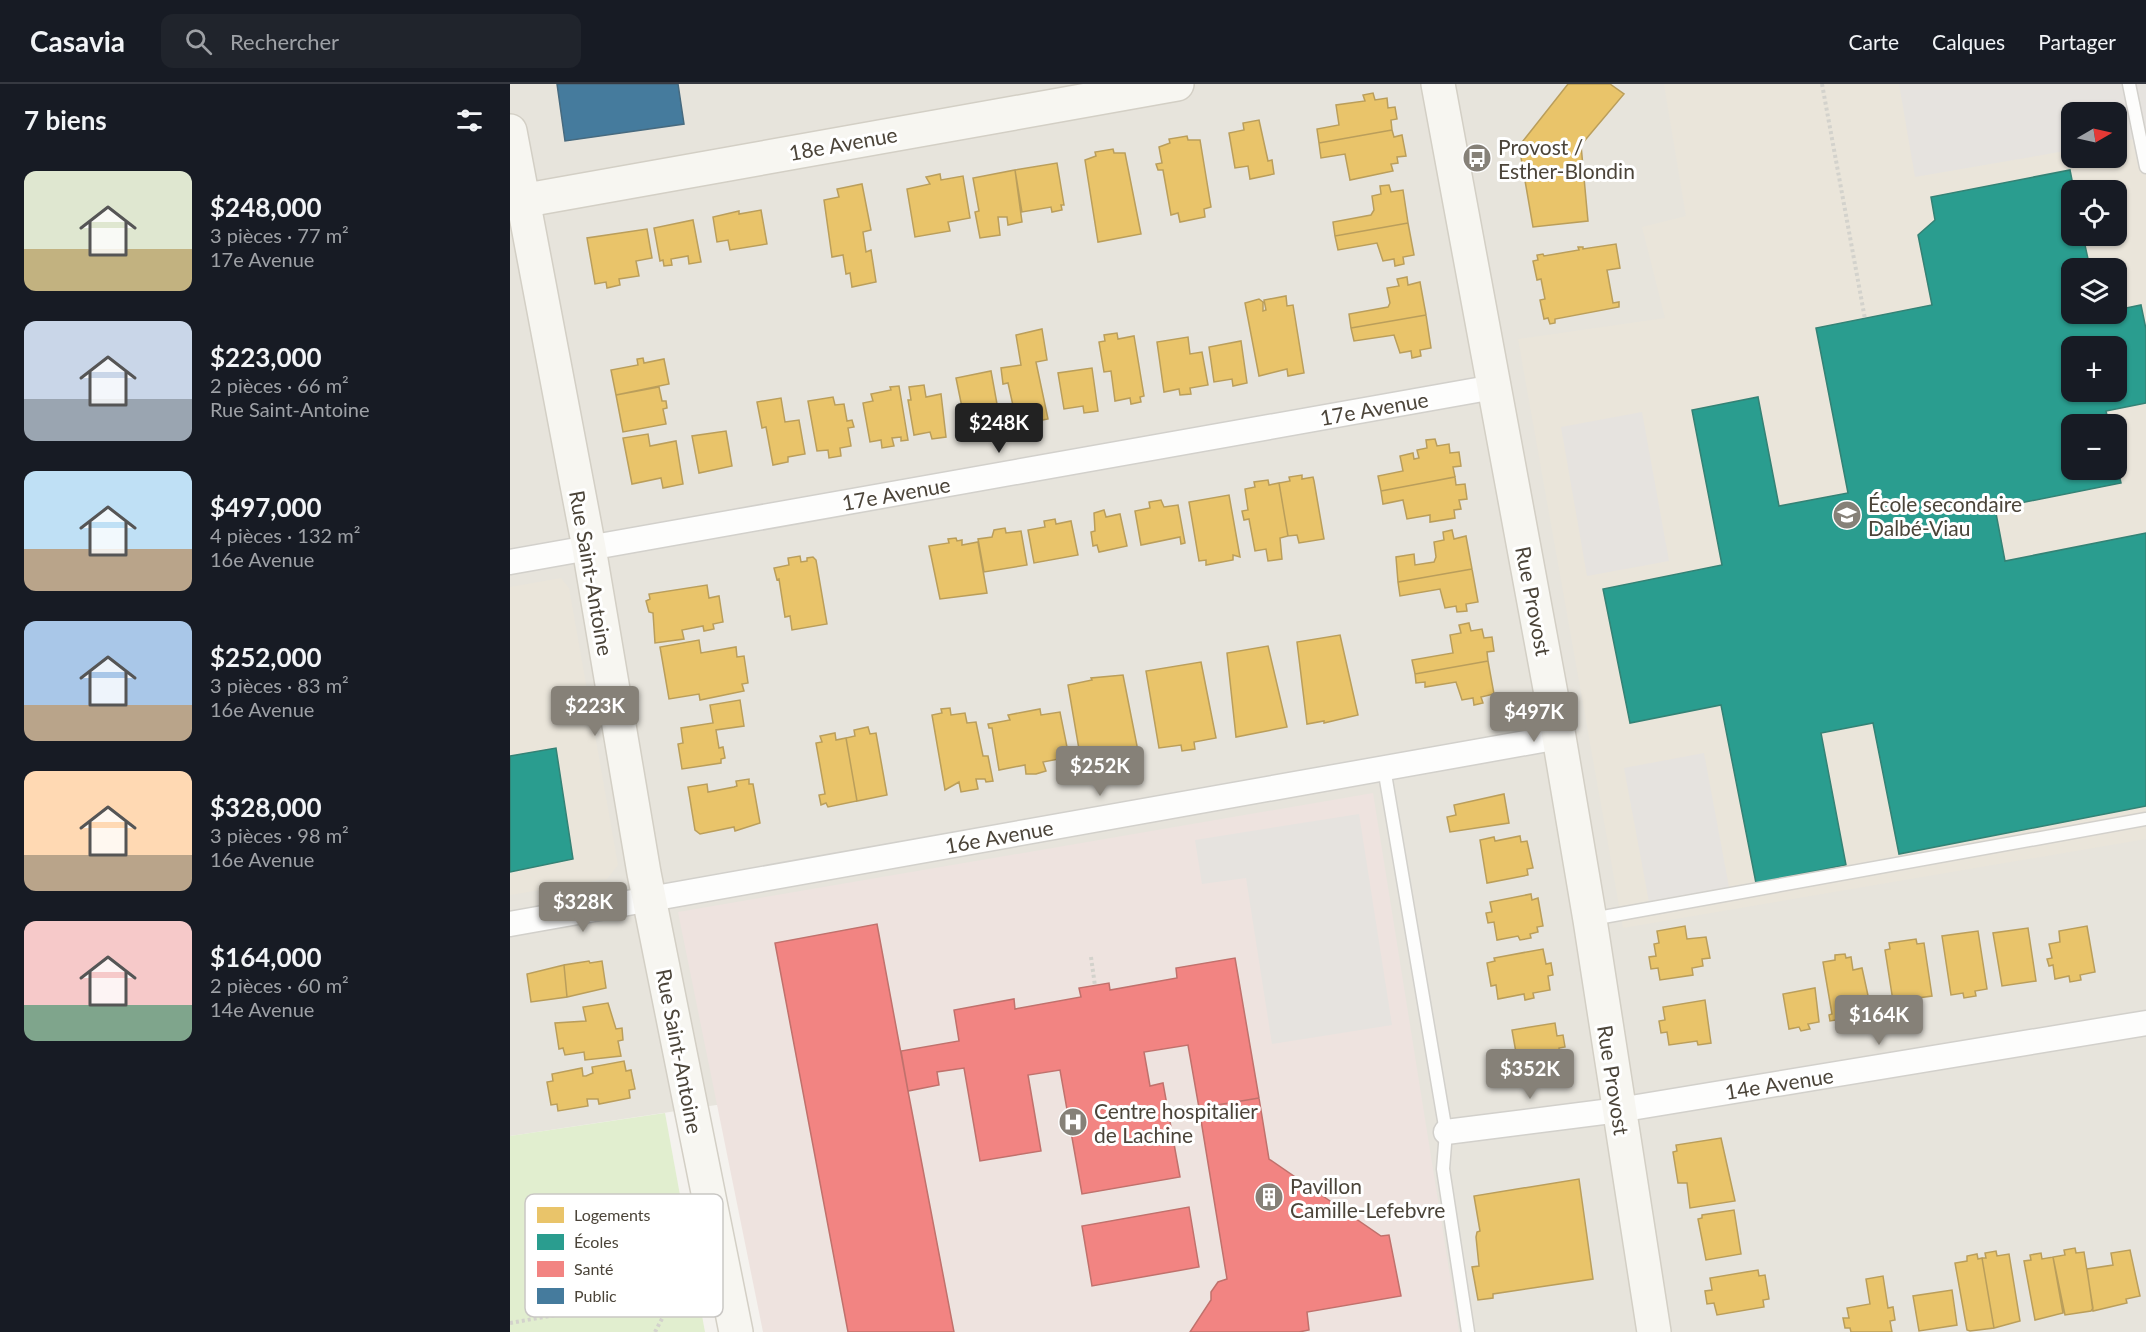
<!DOCTYPE html>
<html lang="fr">
<head>
<meta charset="utf-8">
<style>
  :root { --surface:#171b24; --page:#20242c; --text:#f1f3f6; --muted:#9ea1a6; --line:#363941; --accent:#868178 }
  body { margin:0; font-family:Lato,sans-serif; background:var(--page); color:var(--text); height:100vh; display:flex; flex-direction:column; font-size:22px; white-space:nowrap }
  * { box-sizing:border-box; margin:0 }
  p { font-size:20px; color:var(--muted) }
  .icon { flex:none; width:33px; height:33px; fill:none; stroke:currentColor; stroke-width:2; stroke-linecap:round; stroke-linejoin:round }
  .map { position:relative; flex:1; overflow:hidden }
  .sheet { display:flex; flex-direction:column; background:var(--surface); width:510px }
  .sheet>* { flex:none }
  .needle { width:39px; rotate:81deg }
  .tools { position:absolute; left:1551px; top:18px; display:grid; gap:12px }
  .tools a { display:grid; place-items:center; width:66px; height:66px; border-radius:12px; background:var(--surface); box-shadow:0 2px 4px #0004; font-size:30px }
  .price { position:absolute; translate:-50% -51px; padding:0 14px; border-radius:6px; background:var(--accent); color:#fff; font-size:20px; line-height:39px; filter:drop-shadow(0 2px 3px #0008) }
  .price::after { content:''; position:absolute; left:50%; top:36px; width:18px; height:14px; margin-left:-9px; background:inherit; clip-path:polygon(0 0,100% 0,50% 100%) }
  .price.selected { background:#222; color:#fff }
  ul { padding:0; list-style:none }
  li { display:flex; align-items:center; gap:18px; height:150px; padding:0 24px }
  li span { display:grid; place-items:center; flex:none; width:168px; height:120px; border-radius:12px; color:#555 }
  li>.icon { margin-inline-start:auto }
  span .icon { width:72px; height:72px; fill:#fffc; stroke-width:1 }
  li b { font-size:26px }
  h2 { display:flex; justify-content:space-between; align-items:center; height:72px; padding:0 24px; font-size:26px }
  header { display:flex; align-items:center; gap:36px; box-sizing:border-box; height:84px; padding:0 30px; background:var(--surface); border-bottom:2px solid var(--line) }
  header strong { font-size:28px }
  nav { display:flex; gap:33px; margin-inline-start:auto; font-size:21px }
  .search { width:420px; height:54px; background:var(--page); display:flex; align-items:center; gap:15px; box-sizing:border-box; padding:0 21px; border-radius:12px; color:var(--muted); font-size:22px }
  main { display:flex; flex:1; min-height:0 }
  .map>svg:first-child { display:block }
</style>
</head>
<body>
<header>
<strong>Casavia</strong>
<div class="search"><svg class="icon" aria-label="search" viewBox="0 0 24 24"><circle cx="10" cy="10" r="6"/><path d="M15 15l6 6"/></svg>Rechercher</div>
<nav><a>Carte</a><a>Calques</a><a>Partager</a></nav>
</header>
<main>
<section class="sheet">
<h2>7 biens<svg class="icon" aria-label="filters" viewBox="0 0 24 24"><path d="M4 7h16M4 17h16"/><circle cx="9" cy="7" r="2"/><circle cx="15" cy="17" r="2"/></svg></h2>
<ul>
<li><span style="background:linear-gradient(#dfe7d0 65%,#c2b280 0)"><svg class="icon" aria-label="home" viewBox="0 0 24 24"><path d="M3 11l9-7 9 7M6 9v11h12V9"/></svg></span><div><b>$248,000</b><p>3 pièces · 77 m²</p><p>17e Avenue</p></div></li>
<li><span style="background:linear-gradient(#c9d6e8 65%,#9aa5b1 0)"><svg class="icon" aria-label="home" viewBox="0 0 24 24"><path d="M3 11l9-7 9 7M6 9v11h12V9"/></svg></span><div><b>$223,000</b><p>2 pièces · 66 m²</p><p>Rue Saint-Antoine</p></div></li>
<li><span style="background:linear-gradient(#bfe0f5 65%,#b9a48a 0)"><svg class="icon" aria-label="home" viewBox="0 0 24 24"><path d="M3 11l9-7 9 7M6 9v11h12V9"/></svg></span><div><b>$497,000</b><p>4 pièces · 132 m²</p><p>16e Avenue</p></div></li>
<li><span style="background:linear-gradient(#a9c7e8 70%,#b9a48a 0)"><svg class="icon" aria-label="home" viewBox="0 0 24 24"><path d="M3 11l9-7 9 7M6 9v11h12V9"/></svg></span><div><b>$252,000</b><p>3 pièces · 83 m²</p><p>16e Avenue</p></div></li>
<li><span style="background:linear-gradient(#ffd9b3 70%,#b9a48a 0)"><svg class="icon" aria-label="home" viewBox="0 0 24 24"><path d="M3 11l9-7 9 7M6 9v11h12V9"/></svg></span><div><b>$328,000</b><p>3 pièces · 98 m²</p><p>16e Avenue</p></div></li>
<li><span style="background:linear-gradient(#f6c9c9 70%,#7fa58c 0)"><svg class="icon" aria-label="home" viewBox="0 0 24 24"><path d="M3 11l9-7 9 7M6 9v11h12V9"/></svg></span><div><b>$164,000</b><p>2 pièces · 60 m²</p><p>14e Avenue</p></div></li>
</ul>
</section>
<div class="map">
<svg width="1636" height="1248" viewBox="0 0 1636 1248">
  <rect width="100%" height="100%" fill="#f4f2ee"/>
  <!-- residential -->
  <path fill="#e7e4dc" fill-rule="evenodd" d="M0 0H1636V1248H257L213 1020 0 1052ZM1562 28H1606V74H1562ZM1562 106H1606V152H1562ZM1562 184H1606V230H1562ZM1562 262H1606V308H1562ZM1562 340H1606V386H1562Z"/>
  <!-- education -->
  <path fill="#eae5da" fill-rule="evenodd" d="M1154 0H1636V755L1113 844 1008 255 1155 234 1132 143 1176 132ZM1562 28H1606V74H1562ZM1562 106H1606V152H1562ZM1562 184H1606V230H1562ZM1562 262H1606V308H1562ZM1562 340H1606V386H1562Z
    M51 494 59 504 108 781 97 795 0 811V503Z"/>
  <!-- medical -->
  <path fill="#eee3df" d="M863 709 949 1248H253L168 828Z"/>
  <!-- green -->
  <path fill="#e1eecf" d="M155 1029 195 1248H0V1052Z"/>
  <!-- parking -->
  <path fill="#e6e3df" d="M1389 0H1636V53L1607 58 1606 28H1562L1561 66 1405 93Z
    M1132 328 1159 477 1077 492 1051 343Z
    M1194 669 1219 803 1139 818 1114 684Z
    M849 730 882 941 762 960 736 794 692 800 685 756Z"/>
  <!-- homes -->
  <path fill="#e9c46a" stroke="#ba9e5b" stroke-width="1.5" d="M1058 0H1100L1114 10 1071 61 1078 137 1023 143 1009 62Z
    M863 9 865 16 877 14 878 24 885 23 887 35 881 36 882 46 809 59 807 45 829 41 826 21 855 17 853 11Z
    M749 36 758 77 762 76 764 90 740 95 738 82 725 84 719 49 734 46 733 39Z
    M882 46 884 53 892 51 896 72 887 73 888 79 881 80 883 87 840 96 835 70 811 74 809 59Z
    M677 52 678 56H690L701 123 694 125 695 133 670 138 668 129 661 131 653 86H648L646 80 652 79 649 63 660 59 659 55Z
    M603 65 604 69H615L631 150 588 158 575 76 586 72 585 68Z
    M547 79 554 121H551L552 126 542 128 541 123 512 128 505 86Z
    M505 86 512 138 498 141 497 133H488L490 151 470 154 465 128 469 127 463 94Z
    M430 90 431 96 453 92 460 134 438 138 440 147 405 153 397 105 420 100 416 93Z
    M352 100 361 146 353 148 356 168 361 166 366 198 342 203 340 189 336 190 333 171 322 173 314 116 329 113 327 105Z
    M879 101 881 108 893 106 898 139 825 152 823 138 861 131 864 126 862 112 871 110 870 102Z
    M251 126 257 160 220 166 218 156 207 158 203 133 229 127V130Z
    M183 136 191 178 179 180 178 172 161 175 162 181 154 182 153 176 150 177 144 144Z
    M898 139 904 171 893 173 894 180 885 182 884 175 873 177 867 159 828 166 825 152Z
    M137 145 142 174 126 177 129 192 109 195 110 201 97 204 96 198 85 200 77 154Z
    M1106 160 1110 184 1097 186 1103 219 1109 218V223L1045 235V239L1040 240 1038 234 1034 235 1030 216 1035 215 1031 195 1027 196 1023 177 1028 176 1027 171 1033 170 1034 172 1069 166 1068 163H1073V165Z
    M897 193 898 201 910 198 916 231 841 244 839 230 878 223 880 219 877 204 889 202 887 195Z
    M776 212 777 222 783 221 794 289 778 292 777 285 749 292 735 219 749 215 753 218V227L756 226 754 216Z
    M916 231 921 264 910 266 911 272 902 274 901 267 890 269 884 251 844 257 841 244Z
    M532 245 537 276 526 278 538 335 522 338 521 332 506 335 498 299 493 300 491 284 511 281 506 251Z
    M607 249 608 255 624 252 634 312 630 313 631 318 621 320 620 314 605 317 601 287 594 288 589 258 595 257 594 251Z
    M678 253 680 270 692 268 698 301 680 304 681 310 670 311 669 305 654 308 647 258Z
    M731 257 737 299 723 302 722 295 704 298 699 263Z
    M133 274 134 279 154 275 159 300 106 311 101 286 128 281 127 275Z
    M582 284 588 327 574 329 573 322 554 325 548 289Z
    M481 287 491 342 478 345 477 339 456 343 446 294Z
    M414 301 416 313 431 310 436 353 422 355 420 348 404 351 398 316H401L399 303Z
    M389 302 398 356 391 357V353L382 354 384 362 372 364 371 356 360 358 353 319 363 317 361 310 381 306 380 303Z
    M149 303 152 317H156L157 324 153 325 156 340 113 348 106 311Z
    M323 313 325 321 334 320 337 337 342 336 344 343 338 344 341 362 330 364 331 372 319 374 318 366 307 367 298 317Z
    M271 314 275 338 289 336 295 370 278 373V378L263 381 256 343 252 344 247 318Z
    M216 347 222 382 189 389 182 352Z
    M138 350 140 362 166 357 173 400 153 404 151 394 122 400 113 354Z
    M925 355 927 362 939 360 940 369 949 368 951 382 943 383 945 393 871 407 868 392 893 387 890 372 903 369 904 375 909 374 907 366 917 364 916 356Z
    M792 391V395L803 393 804 397 814 455 789 459 787 451 778 452 769 399 780 397 779 393Z
    M945 393 946 401 955 400 957 415 949 416 951 425 944 426 945 434 920 438V431L897 435 893 416 873 420 871 407Z
    M758 396 759 401 769 399 778 452 770 454 772 475 758 477 756 465 745 467 739 435 734 436 732 427 738 426 735 405 745 403 744 398Z
    M719 411 730 473 723 471V476L696 481V476L689 477 679 418Z
    M651 416 654 423 668 421 675 459 671 460 670 453 631 461 625 427 640 424 639 418Z
    M594 426 596 433 610 430 617 462 589 468 587 461 583 462 581 448 585 447 584 429Z
    M545 435 546 440 561 437 568 471 524 479 518 446 535 443 534 437Z
    M495 444 496 449 511 447 517 481 474 488 468 455 482 453 484 446Z
    M942 446 944 455 956 452 962 485 888 498 886 473 904 470 905 481 924 478 926 473 924 458 934 456 933 448Z
    M446 454 447 457 452 456V461L468 458 477 509 430 515 419 462 439 459 438 455Z
    M290 472 291 478 297 477V474L303 473 306 476 317 540 282 546 280 532 275 533 269 495 267 496 264 484 279 481 278 474Z
    M962 485 968 518 956 520 957 527 947 528 946 522 935 524 930 505 890 512 888 498Z
    M197 501 199 514 209 512 213 538 203 540 204 545 194 547 193 542 172 546 174 555 145 559 143 529 139 528 136 517 140 515 139 510Z
    M959 539 961 547 972 545 974 554 982 553 984 567 977 568 978 577 905 590 902 576 943 569 940 551 951 549 949 541Z
    M830 551 848 631 814 639V637L797 640 787 558Z
    M189 556 191 569 226 563 227 573 234 572 238 599 232 600 234 607 190 616 189 610 159 615 150 563Z
    M758 562 777 643 726 653 717 569Z
    M978 577 984 610 971 613 973 619 964 621 963 614 952 616 946 598 915 603V598L906 599 905 590Z
    M691 578 706 654 684 658 685 665 672 667 671 661 649 664 636 587Z
    M613 591 628 667 607 671 608 677 594 680 593 674 571 677 558 601 582 596 581 594Z
    M230 616 234 642 206 646 209 664 213 663 215 674 211 675V679L172 685 168 660 173 659 171 644 203 639 200 621Z
    M440 624 441 631 455 629 457 639 466 638 473 672H478L483 697 476 698 475 695H466L468 705 451 708 449 698 435 706 422 631 432 629 431 625Z
    M530 625 531 631 550 628 559 673 533 678 536 687 526 690H516L515 681 489 686 482 644H479L478 640 500 636 498 631Z
    M358 643 360 650 366 649 377 711 347 717 336 654 345 652 344 646Z
    M325 649 326 656 336 654 347 717 318 723 316 719 311 721 309 711 315 710 306 659 312 658 310 652Z
    M239 695V700H243L250 739 225 747 224 743 190 750 185 746 178 703 197 700 198 708 224 703 227 702 226 697Z
    M994 710 999 739 940 748 937 733 946 731 944 721Z
    M1010 752 1011 758 1017 757 1023 784 1017 785 1018 791 977 799 970 756 984 753 985 757Z
    M1021 810 1022 816 1028 814 1033 842 1027 843 1028 848 1020 850 1021 854 1010 856 1008 852 987 856 984 838 978 839 976 829 982 828 980 818Z
    M1175 842 1177 855 1196 853 1200 874 1192 875 1193 882 1182 884 1183 891 1150 896 1148 884 1141 885 1139 873 1146 872 1144 860 1149 859 1147 847Z
    M1577 842 1585 888 1570 891 1571 896 1560 898 1559 892 1545 895 1543 881 1539 882 1537 875 1542 874 1539 860 1550 858 1549 847Z
    M1518 844 1526 897 1492 902 1483 849Z
    M1468 847 1477 905 1465 907 1466 912 1454 914 1453 909 1441 911 1432 852Z
    M1406 855 1407 860 1414 859 1422 912 1408 914 1409 922 1399 924 1398 915 1383 917 1375 866 1380 865 1379 859Z
    M1033 865 1036 880 1041 879 1043 891 1038 892 1040 906 1023 909 1024 914 1015 916 1014 910 988 915 986 901 981 902 977 879 985 877 984 874Z
    M1335 870 1336 874 1341 873 1343 886 1352 884 1362 930 1320 937 1319 931 1322 930 1313 878 1325 876V871Z
    M79 877 80 879 92 877 96 904 57 913 54 881Z
    M54 881 57 913 21 918 17 890Z
    M1305 904 1309 938 1298 940 1300 945 1291 947 1289 943 1279 945 1273 910Z
    M1195 916 1201 959 1188 961 1187 957 1159 961 1157 948 1151 949 1149 937 1155 936 1153 923Z
    M98 919 106 945 112 944 113 956 108 957 111 972 75 976 74 968 55 971 53 964 49 965 45 939 76 937 73 923Z
    M1045 939 1047 952 1053 951 1055 963 1049 964 1051 977 1027 981 1029 994 1011 997 1002 946Z
    M114 977 116 987 121 986 125 1005 119 1006 120 1014 89 1020 88 1015H77L78 1022 48 1027 47 1020 41 1021 37 998 43 997 42 990 72 984 73 992H76L83 989 82 983Z
    M1211 1054 1225 1117 1180 1124 1177 1099H1168L1163 1068 1167 1067 1166 1061Z
    M1069 1095 1083 1195 983 1210V1214L968 1216 962 1183 969 1182 966 1153 967 1148 970 1147 964 1112Z
    M1224 1126 1231 1170 1196 1176 1188 1135 1192 1134V1131Z
    M1565 1164 1566 1169 1574 1168 1583 1224 1581 1227 1555 1231 1543 1173 1555 1171 1554 1166Z
    M1620 1166 1630 1212 1616 1215 1617 1219 1583 1227 1577 1185 1603 1181 1601 1169Z
    M1486 1167 1487 1172 1499 1170 1510 1237 1484 1244 1472 1174H1476L1475 1169Z
    M1531 1169 1532 1175 1543 1173 1553 1229 1525 1236 1514 1177 1521 1176 1520 1171Z
    M1467 1170 1468 1175 1472 1174 1484 1244 1460 1247 1457 1246 1445 1179 1457 1177V1172Z
    M1248 1186 1249 1192 1255 1191 1259 1215 1253 1216 1254 1223 1207 1231 1204 1219 1197 1220 1195 1207 1202 1206 1200 1194Z
    M1373 1192 1378 1224 1383 1223 1385 1236 1380 1237 1382 1248H1341L1340 1244H1335L1333 1234H1339L1337 1224 1360 1220 1356 1195Z
    M1442 1206 1447 1241 1409 1247 1403 1212Z"/>
  <!-- schools -->
  <path fill="#2a9d8f" stroke="#348275" stroke-width="1.5" fill-rule="evenodd" d="M1560 86 1564 106H1562V152H1573L1580 184H1562V230H1606V226L1631 221 1636 245V319L1596 327 1599 340H1562V386H1606V378L1611 399 1485 424 1495 477 1636 449V722L1389 770 1363 639 1311 649 1336 781 1246 799 1211 621 1120 639 1093 505 1212 481 1182 326 1248 313 1269 422 1338 409 1306 244 1422 221 1408 151 1425 136 1421 113ZM1562 262H1606V308H1562Z
    M46 664 63 775 0 788V672Z"/>
  <!-- health -->
  <path fill="#f28482" stroke="#c0716c" stroke-width="1.5" d="M367 840 398 1007 444 1248H338L265 859Z
    M725 874 749 1014 689 1024 678 961 634 968 640 1002 653 999 670 1093 572 1110 550 986 518 991 531 1067 470 1077 454 984 427 988 429 1001 398 1007 391 967 449 957 444 926 504 915 505 925 571 913 569 904 599 899 600 906 667 894 666 884Z
    M749 1014 759 1075 871 1152 879 1151 891 1212 797 1228 799 1246 789 1248H680L701 1216V1208L708 1198 717 1195 689 1024Z
    M679 1123 689 1183 582 1202 572 1142Z"/>
  <!-- public -->
  <path fill="#457b9d" stroke="#476a7f" stroke-width="1.5" d="M47 0H168L174 40 55 57Z"/>
  <g fill="none" stroke-linecap="round" stroke-linejoin="round">
    <!-- lane casing -->
    <g stroke="#d2d0cb" stroke-width="15">
      <path id="lane" d="M1619 0 1636 83
        M874 684 936 1048 933 1085 958 1248
        M1082 835 1636 735"/>
    </g>
    <!-- street casing -->
    <g stroke="#d2d0cb" stroke-width="27">
      <path id="street" d="M0 478 984 303
        M0 840 1049 653
        M936 1048 1109 1026 1636 939"/>
    </g>
    <!-- secondary casing -->
    <g stroke="#d3cfc5" stroke-width="36">
      <path id="secondary" d="M928 0 1049 653 1080 836 1144 1248
        M0 47 79 464 134 789 226 1248
        M0 119 667 0"/>
    </g>
    <!-- path -->
    <path stroke="#d3d2cc" stroke-width="4" stroke-dasharray="3 3" stroke-linecap="butt" d="M1312 0 1355 235
      M581 873 585 902
      M0 1239 165 1210
      M145 1248 165 1210 186 1205"/>
    <!-- lane -->
    <use href="#lane" stroke="#fdfdfc" stroke-width="12"/>
    <!-- street -->
    <use href="#street" stroke="#fdfdfc" stroke-width="24"/>
    <!-- secondary -->
    <use href="#secondary" stroke="#f7f6f1" stroke-width="33"/>
  </g>
  <!-- icons -->
  <defs>
    <g id="bus-disc" transform="scale(1.5)"><circle r="9.5" fill="#868178" stroke="#fff"/><path d="M-5-6H5V4H4V6H2V4H-2V6H-4V4H-5ZM-3.5-4V0h7V-4ZM-3.5 1.2v1.5H-2V1.2ZM2 1.2v1.5H3.5V1.2Z" fill="#fff"/></g>
    <g id="school-disc" transform="scale(1.5)"><circle r="9.5" fill="#868178" stroke="#fff"/><path d="M0-5L7-2L0 1L-7-2ZM-4 1L0 2.5L4 1V4Q0 6-4 4Z" fill="#fff"/></g>
    <g id="hospital-disc" transform="scale(1.5)"><circle r="9.5" fill="#868178" stroke="#fff"/><path d="M-5-5h3v3.5h4V-5h3V5h-3V1.5h-4V5h-3Z" fill="#fff"/></g>
    <g id="building-disc" transform="scale(1.5)"><circle r="9.5" fill="#868178" stroke="#fff"/><path d="M-4-6H4V6H1V3H-1V6H-4ZM-2.5-4.3h1.7v1.8h-1.7ZM.8-4.3h1.7v1.8H.8ZM-2.5-1h1.7V.8h-1.7ZM.8-1h1.7V.8H.8Z" fill="#fff"/></g>
  </defs>
  <g fill-rule="evenodd">
    <use href="#bus-disc" x="967" y="74"/>
    <use href="#school-disc" x="1337" y="431"/>
    <use href="#hospital-disc" x="563" y="1038"/>
    <use href="#building-disc" x="759" y="1113"/>
  </g>
  <g text-anchor="middle" dominant-baseline="central" stroke-width="6" stroke-linejoin="round" paint-order="stroke">
    <!-- street labels -->
    <g font-size="21" fill="#4b4439" stroke="#fff">
      <text transform="translate(333 59) rotate(-10)">18e Avenue</text>
      <text transform="translate(864 324) rotate(-10)">17e Avenue</text>
      <text transform="translate(386 409) rotate(-10)">17e Avenue</text>
      <text transform="translate(82 489) rotate(80)">Rue Saint-Antoine</text>
      <text transform="translate(1024 517) rotate(79)">Rue Provost</text>
      <text transform="translate(489 752) rotate(-10)">16e Avenue</text>
      <text transform="translate(170 967) rotate(79)">Rue Saint-Antoine</text>
      <text transform="translate(1104 996) rotate(81)">Rue Provost</text>
      <text transform="translate(1269 999) rotate(-9)">14e Avenue</text>
    </g>
    <!-- poi labels -->
    <g font-size="21" fill="#4b4439" stroke="#fff" text-anchor="start">
      <text x="988" y="62">Provost /<tspan x="988" dy="24">Esther-Blondin</tspan></text>
      <text x="1358" y="419">École secondaire<tspan x="1358" dy="24">Dalbé-Viau</tspan></text>
      <text x="584" y="1026">Centre hospitalier<tspan x="584" dy="24">de Lachine</tspan></text>
      <text x="780" y="1101">Pavillon<tspan x="780" dy="24">Camille-Lefebvre</tspan></text>
    </g>
  </g>
  <!-- legend -->
  <rect x="15" y="1110" width="198" height="123" rx="9" fill="#fff" stroke="#c9c7c4" stroke-width="1.5"/>
  <rect x="27" y="1123" width="27" height="16" fill="#e9c46a"/>
  <rect x="27" y="1150" width="27" height="16" fill="#2a9d8f"/>
  <rect x="27" y="1177" width="27" height="16" fill="#f28482"/>
  <rect x="27" y="1204" width="27" height="16" fill="#457b9d"/>
  <g font-size="16" fill="#4b4439">
    <text x="64" y="1137">Logements</text>
    <text x="64" y="1164">Écoles</text>
    <text x="64" y="1191">Santé</text>
    <text x="64" y="1218">Public</text>
  </g>
</svg>
<div class="tools">
<a><svg class="needle" viewBox="-14 -14 28 28"><path d="M0-13l5 13h-10z" fill="#e53935"/><path d="M0 13l5-13h-10z" fill="#9ea1a6"/></svg></a>
<a><svg class="icon" aria-label="locate" viewBox="0 0 24 24"><circle cx="12" cy="12" r="6"/><path d="M12 2v4M12 18v4M2 12h4M18 12h4"/></svg></a>
<a><svg class="icon" aria-label="layers" viewBox="0 0 24 24"><path d="M12 4l9 5-9 5-9-5zM3 14l9 5 9-5"/></svg></a>
<a>+</a>
<a>−</a>
</div>
<b class="price selected" style="left:489px;top:370px">$248K</b>
<b class="price" style="left:85px;top:653px">$223K</b>
<b class="price" style="left:1024px;top:659px">$497K</b>
<b class="price" style="left:590px;top:713px">$252K</b>
<b class="price" style="left:73px;top:849px">$328K</b>
<b class="price" style="left:1369px;top:962px">$164K</b>
<b class="price" style="left:1020px;top:1016px">$352K</b>
</div>
</main>
</body>
</html>
